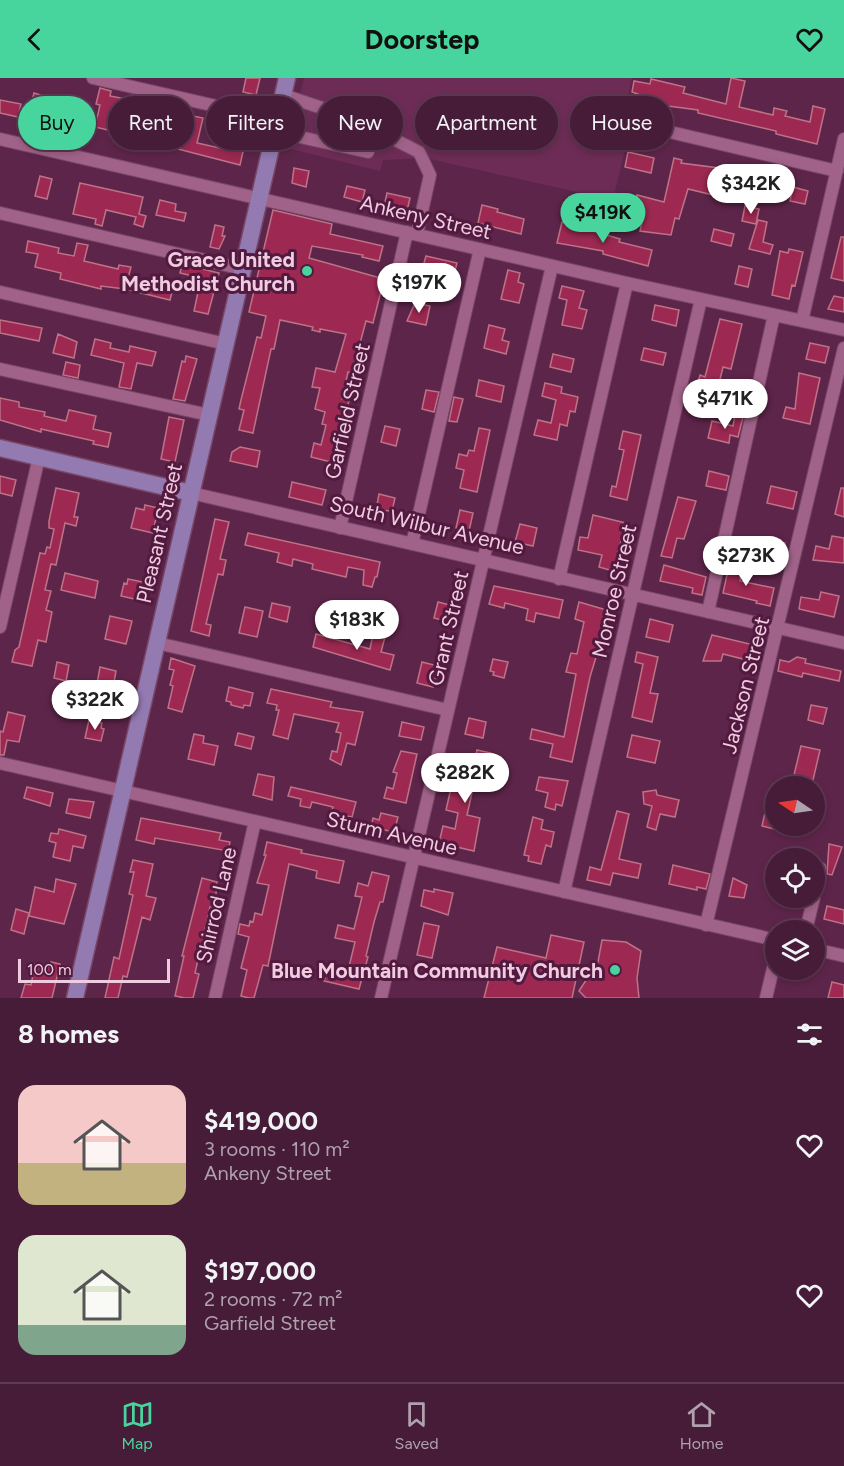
<!DOCTYPE html>
<html lang="en">
<head>
<meta charset="utf-8">
<style>
  :root { --surface:#461c38; --page:#502943; --text:#f1f3f6; --muted:#b0a1ae; --line:#5e3a53; --accent:#48d49d }
  body { margin:0; font-family:Figtree,sans-serif; background:var(--page); color:var(--text); height:100vh; display:flex; flex-direction:column; font-size:22px; white-space:nowrap }
  * { box-sizing:border-box; margin:0 }
  p { font-size:20px; color:var(--muted) }
  .icon { flex:none; width:33px; height:33px; fill:none; stroke:currentColor; stroke-width:2; stroke-linecap:round; stroke-linejoin:round }
  .map { position:relative; height:920px; overflow:hidden }
  .sheet { display:flex; flex-direction:column; background:var(--surface); flex:1 }
  .sheet>* { flex:none }
  .top-card { position:absolute; left:18px; top:18px; width:808px; height:54px; display:flex; gap:12px }
  .needle { width:39px; rotate:283deg }
  .tools { position:absolute; left:765px; top:698px; display:grid; gap:12px }
  .tools a { display:grid; place-items:center; width:60px; height:60px; border-radius:50%; background:var(--surface); box-shadow:0 3px 9px #0003,0 0 0 2px var(--line); font-size:30px }
  .scale { position:absolute; left:18px; bottom:15px; width:152px; box-sizing:border-box; padding-left:6px; border:3px solid #f0cce0; border-top:0; font-size:16px; line-height:21px; white-space:nowrap; color:#f0cce0; -webkit-text-stroke:4px #521a3f; paint-order:stroke }
  .price { position:absolute; translate:-50% -51px; padding:0 14px; border-radius:21px; background:#fff; color:#222; font-size:20px; line-height:39px; filter:drop-shadow(0 2px 3px #0008) }
  .price::after { content:''; position:absolute; left:50%; top:36px; width:18px; height:14px; margin-left:-9px; background:inherit; clip-path:polygon(0 0,100% 0,50% 100%) }
  .price.active { background:var(--accent); color:#111 }
  ul { padding:0; list-style:none }
  li { display:flex; align-items:center; gap:18px; height:150px; padding:0 18px }
  li span { display:grid; place-items:center; flex:none; width:168px; height:120px; border-radius:18px; color:#555 }
  li>.icon { margin-inline-start:auto }
  span .icon { width:72px; height:72px; fill:#fffc; stroke-width:1 }
  li b { font-size:26px }
  h2 { display:flex; justify-content:space-between; align-items:center; height:72px; padding:0 18px; font-size:26px }
  .tag { padding:0 21px; border-radius:27px; background:var(--surface); box-shadow:0 3px 9px #0003,0 0 0 2px var(--line); font-size:21px; line-height:54px }
  .tag.active { background:var(--accent); color:#111 }
  header { display:flex; justify-content:space-between; align-items:center; height:78px; padding:0 18px; background:var(--accent); color:#111; font-size:27px; font-weight:700 }
  .tabs { display:flex; justify-content:space-around; align-items:center; height:84px; border-top:2px solid var(--line); background:var(--surface); font-size:16px; color:var(--muted) }
  .tabs a { display:grid; justify-items:center; gap:3px }
  .tabs .active { color:var(--accent) }
  .map>svg:first-child { display:block }
</style>
</head>
<body>
<header><svg class="icon" aria-label="back" viewBox="0 0 24 24"><path d="M15 5l-7 7 7 7"/></svg>Doorstep<svg class="icon" aria-label="heart" viewBox="0 0 24 24"><path d="M12 20l-8-8c-3-5 5-10 8-4 3-6 11-1 8 4z"/></svg></header>
<div class="map">
<svg width="844" height="920" viewBox="0 0 844 920">
  <rect width="100%" height="100%" fill="#5e254a"/>
  <!-- built -->
  <path fill="#6c2c56" d="M304 0H632L621 52 629 55 613 122 425 80 383 82 380 93 287 70Z"/>
  <!-- building -->
  <path fill="#9d2953" stroke="#bd7387" stroke-width="1.5" d="M246 0H260L256 17 243 14Z
    M731 0 745 3 739 29 773 37 774 30 787 33 785 38 810 44 813 28 825 31 817 66 776 56V53L698 35V32L668 28 637 19 638 16 632 14 634 3 650 6 651 1 685 9 683 15 726 26Z
    M100 10 111 13 110 18 131 22 132 17 163 24 160 36 113 28 108 52 95 49 100 27 96 26Z
    M34 15 44 18 42 25 68 31 65 45 50 42 52 36 30 31Z
    M0 22 21 26 18 39 0 35Z
    M193 38 203 40 197 65 229 72 233 57 246 60 240 87 139 61 141 48 162 53 163 49 189 55Z
    M628 74 654 80 651 95 625 89Z
    M674 80 682 82 681 85 719 90 713 117 688 111 679 141 675 140 671 157 640 153 644 134 633 131 637 117 664 124Z
    M294 90 309 93 306 109 292 105Z
    M40 98 52 101 47 121 35 118Z
    M80 105 143 119 139 136 146 138 143 149 134 146 136 139 106 132 102 148 95 146 96 141 73 136Z
    M347 108 365 112 362 124 344 119Z
    M793 109 808 113 805 126 790 123Z
    M387 115 410 120 407 133 392 129V126L385 124Z
    M160 122 176 126 175 133 186 135 184 143 156 137Z
    M482 127 498 131 497 134 524 141 521 156 478 145Z
    M745 128 759 131 756 146 742 143Z
    M273 132 332 146 330 156 383 168 379 183 362 179 363 177 312 168 309 180 384 201 373 245 366 243 352 295 348 294 342 321 349 323 331 384 311 379 314 365 321 367 326 347 322 346 325 334 315 331 320 310 312 309 316 290 335 294 346 256 320 251V254L312 252 313 249 280 242 274 271H271L253 355 239 352 244 332 239 331 241 322 257 259 261 260 266 238 249 234Z
    M758 142 767 144 763 164 773 167 770 176 749 171Z
    M562 144 620 161 619 164 652 172 648 188 603 176V173L557 165Z
    M215 147 224 149 222 158H225L219 171 210 169Z
    M714 151 734 156 731 168 711 163Z
    M841 159H844V203L831 200Z
    M28 163 59 170 58 175 74 178 77 165 88 167 84 183 118 191 119 187 131 189 128 200 173 210 170 222 125 211 101 208V211L60 201 61 195 35 189 38 176 26 174Z
    M789 171 803 174 795 208 792 207 789 221 772 217 780 173 788 175Z
    M426 178 457 185 454 197 422 192Z
    M182 186 219 195 208 236 194 233 201 200 180 195Z
    M739 188 752 191 748 209 735 206Z
    M508 192 520 195 518 204 524 206 519 225 501 221Z
    M562 208 584 213 579 230 587 232 582 251 562 247 567 222 559 220Z
    M834 218 844 220V234L828 231Z
    M415 225 430 228 426 247 407 243Z
    M655 227 679 232 676 248 652 242Z
    M720 241 742 246 731 291 723 289 717 314 697 309 700 297 705 299Z
    M0 242 42 250 39 263 0 255Z
    M489 247 505 251 502 262 509 264 506 276 484 270Z
    M58 256 77 264 74 280 53 275Z
    M95 261 111 265 110 270 129 274 130 268 156 274 152 288 137 285 131 311 119 309 124 285 91 277Z
    M810 265 829 269 825 285 806 281Z
    M644 270 666 275 663 287 641 282Z
    M553 276 574 281 571 294 550 289Z
    M186 278 197 281 185 323 173 321 182 283 185 284Z
    M66 284 80 287 78 300 63 297Z
    M799 295 820 300 810 346 783 340 786 329 795 331Z
    M479 302 504 308 501 324 476 318Z
    M545 305 562 309 561 315 578 319 575 334 570 333 567 348 560 346 557 362 534 357 538 342 551 345 556 322 542 318Z
    M426 312 439 314 434 334 422 331Z
    M454 319 463 321 457 344 449 343Z
    M0 320 19 324V329L45 334 44 338 66 343 69 332 96 338 93 351 111 355 108 369 93 366 94 363 41 351V354L0 342Z
    M735 337 743 339 738 359 730 357 729 365 708 360 712 343 733 348Z
    M169 339 184 342 175 384 161 381Z
    M385 348 400 351 396 368 381 364Z
    M479 350 490 352 477 414 460 410 464 392 456 390 459 376 467 378 469 372 474 373Z
    M623 353 641 357 627 422 610 418 612 408 616 409 624 372 619 371Z
    M240 369 260 373 257 389 230 383 232 374Z
    M709 393 729 398 726 412 706 408Z
    M0 398 16 402 12 418 0 415Z
    M292 404 326 412 322 427 289 419Z
    M771 408 797 414 793 431 767 425Z
    M56 410 79 415 74 439H78L76 448 65 445 56 487 51 486 45 512 51 513 46 532 52 534 46 564 38 562 32 588 12 584 15 572 19 569 40 475 45 476 47 469 50 470 54 451 49 450V443Z
    M841 410H844V439L835 436Z
    M379 416 395 420 392 433 376 432Z
    M678 419 696 423 684 461 677 460 672 480 661 478Z
    M145 427 158 430 153 455 131 450 136 430 144 432Z
    M460 432 473 435 469 453 456 450Z
    M593 437 626 445 613 493 599 489 602 477 578 472 580 459 588 460Z
    M215 441 229 444 220 481 226 482 223 497 218 496 206 546 211 547 209 558 191 553Z
    M520 446 537 450 533 468 515 464Z
    M248 455 380 484 377 499H375L372 509 363 507 364 492 348 489 346 499 312 491 313 486 293 481 292 488 277 484 279 475 245 467Z
    M832 458 844 460V485L813 482 816 468 829 471Z
    M771 462 785 465 778 487 766 484Z
    M730 483 742 486 740 503 774 510 770 528 756 525 757 523 723 515Z
    M664 487 706 499 702 517 692 515 693 510 660 503Z
    M65 495 98 503 95 520 61 512Z
    M128 501 143 504 139 522 121 518 124 505 127 506Z
    M494 508 563 522 559 540 536 535 534 544 526 542 528 531 505 525 504 530 489 526Z
    M821 514 839 518 834 539 799 531 801 519 819 522Z
    M438 524 450 527 446 543 434 540Z
    M579 524 610 533 590 599 572 684 550 679 553 666 530 661 532 651 564 659 576 596 566 594 571 575 577 576 584 544 575 541Z
    M272 525 290 529 287 544 269 539Z
    M245 529 263 533 257 559 239 555Z
    M110 538 132 543 126 566 105 561Z
    M650 541 673 547 669 564 646 559Z
    M316 556 370 571 373 556 385 559 381 574 394 577 390 592 313 569Z
    M712 557 758 568 755 584 723 576 721 583H703Z
    M637 574 658 579 650 615 658 616 652 644 632 639 643 586 635 584Z
    M797 579 806 581 805 585 841 593 839 603 803 595 802 599 778 593 780 582 789 584Z
    M171 580 195 588 182 634 168 630 173 608 170 607 174 592 169 591Z
    M493 581 508 584 504 600 493 597 494 594 490 593Z
    M57 584 69 587 66 603 54 600Z
    M422 584 438 588 433 609 417 605Z
    M100 589 116 593 113 610 97 606Z
    M229 609 253 615 250 628 244 627 243 630 231 627V624L226 623Z
    M83 610 102 614 98 634 79 629Z
    M271 611 332 624 330 629 363 634 355 667 347 665 341 687 330 681 332 673 337 674 341 655 336 654 339 645 294 636 288 661 273 657 279 632H276L277 627 267 625Z
    M811 627 827 630 823 646 808 642Z
    M8 634 25 638 19 664 7 662 4 677H0V653L3 654Z
    M469 640 486 644 483 660 465 656Z
    M89 642 102 645 101 650 104 651 101 663 85 660Z
    M402 644 424 649 421 662 399 658Z
    M238 655 254 659 251 671 235 667Z
    M194 656 204 658 203 665 218 668 214 687 188 681Z
    M632 657 660 663 655 685 627 679Z
    M801 668 820 672 813 702 794 697Z
    M477 672 491 675 486 698 480 697 478 707 474 706 467 737 480 740 474 773 439 765 443 748 455 751 458 735 446 732 451 710 455 711 465 680 475 682Z
    M401 673 417 676 406 725 384 720 387 709 393 711 397 695 393 694Z
    M258 696 274 699 272 722 253 717Z
    M539 699 568 703 562 728 556 726 555 732 545 729 548 715 536 712Z
    M27 709 53 715 50 728 24 720Z
    M291 709 356 724 352 739 331 735 333 729 312 724 310 730 300 728 301 721 288 718Z
    M656 712 657 717 679 722 675 739 660 736 656 752 647 749 652 728 644 726 643 714Z
    M69 721 94 724 90 740 66 735Z
    M766 730 776 732 774 751 762 748Z
    M617 733 629 736 619 781 641 786 638 800 613 795 610 807 587 802 590 789 601 792Z
    M381 735 398 739 394 754 371 749 373 740 379 742Z
    M533 739 543 742 541 751 554 754 551 769 546 767 541 786 528 783 529 778 524 777Z
    M141 740 221 755 219 762 230 764 228 773 155 760 154 766 136 762Z
    M59 751 86 758 83 770 73 768 70 783 53 779 56 765 49 763 51 755 58 756Z
    M267 764 302 772 301 775 344 783 339 805 316 800 317 793 289 786 268 888 263 887 254 920H249L241 918 247 892 241 890 249 859 238 856 240 846 249 848 250 843 253 844 255 835 262 837 269 807 257 805 266 777H264Z
    M829 766 842 769 832 797 827 796Z
    M133 782 153 786 146 818 156 820 150 842 142 839 127 899 123 898 118 920H105L114 879 119 881 133 817 129 816 134 794H130Z
    M673 787 710 796 706 811 697 809V812L669 806Z
    M372 794 389 798 383 824H380L374 844 366 878 368 879 359 911 324 903 327 892 347 897 355 864 335 860 338 847 354 851 362 819 355 818 358 805 368 808Z
    M202 800 217 804 216 816 213 829H210L195 895 199 896 193 920H185L175 918 184 878H182Z
    M733 800 747 807 744 820 729 818Z
    M56 801 76 806 64 846 29 838 35 809 54 814Z
    M434 811 453 815 448 837 421 828 424 812 434 814Z
    M827 828 844 832V846L824 841Z
    M16 831 29 835 24 856 11 852Z
    M424 845 439 848 432 880 417 877Z
    M551 857 584 864 572 920H484L497 869 546 880Z
    M602 862 626 864 641 873 637 900 639 920H586L579 913 598 884Z
    M51 884 60 886 52 920H21L25 906 31 907 35 886 50 889Z
    M832 904 844 907V920H828Z"/>
  <g fill="none" stroke-linecap="round" stroke-linejoin="round">
    <!-- minor casing -->
    <g stroke="#784768" stroke-width="14">
      <path id="minor" d="M93 0 277 42
        M283 17 352 40 419 74 430 97 417 156
        M627 44 837 93
        M300 59 368 74 373 50
        M0 61 627 205 844 252
        M0 135 243 191
        M0 214 226 266
        M802 243 844 61
        M0 291 209 337
        M191 415 844 565
        M340 450 407 154
        M412 466 480 171
        M559 501 627 205
        M708 534 774 237
        M0 549 39 379
        M157 565 448 632
        M0 685 776 862
        M564 814 701 221
        M814 815 820 790
        M706 847 844 270
        M806 852 814 819
        M814 871 844 878
        M215 920 255 743
        M381 920 552 188
        M766 920 776 878"/>
    </g>
    <!-- major casing -->
    <g stroke="#784768" stroke-width="19">
      <path id="major" d="M0 370 191 415
        M75 920 287 0"/>
    </g>
    <!-- minor -->
    <use href="#minor" stroke="#a16289" stroke-width="12"/>
    <!-- major -->
    <use href="#major" stroke="#937ab1" stroke-width="16"/>
  </g>
  <!-- markers -->
  <g fill="#48d49d" stroke="#521a3f" stroke-width="2">
    <circle cx="307" cy="193" r="6"/>
    <circle cx="615" cy="892" r="6"/>
  </g>
  <g text-anchor="middle" dominant-baseline="central" stroke-width="6" stroke-linejoin="round" paint-order="stroke">
    <!-- street labels -->
    <g font-size="21" fill="#f0cce0" stroke="#521a3f">
      <text transform="translate(426 139) rotate(13)">Ankeny Street</text>
      <text transform="translate(347 333) rotate(-77)">Garfield Street</text>
      <text transform="translate(427 447) rotate(13)">South Wilbur Avenue</text>
      <text transform="translate(159 455) rotate(-77)">Pleasant Street</text>
      <text transform="translate(614 513) rotate(-77)">Monroe Street</text>
      <text transform="translate(448 550) rotate(-77)">Grant Street</text>
      <text transform="translate(745 607) rotate(-76)">Jackson Street</text>
      <text transform="translate(392 755) rotate(13)">Sturm Avenue</text>
      <text transform="translate(216 827) rotate(-77)">Shirrod Lane</text>
    </g>
    <!-- poi labels -->
    <g font-size="21" font-weight="bold" fill="#f0cce0" stroke="#521a3f" text-anchor="end">
      <text x="295" y="181">Grace United<tspan x="295" dy="24">Methodist Church</tspan></text>
      <text x="603" y="892">Blue Mountain Community Church</text>
    </g>
  </g>
</svg>
<div class="tools">
<a><svg class="needle" viewBox="-14 -14 28 28"><path d="M0-13l5 13h-10z" fill="#e53935"/><path d="M0 13l5-13h-10z" fill="#b0a1ae"/></svg></a>
<a><svg class="icon" aria-label="locate" viewBox="0 0 24 24"><circle cx="12" cy="12" r="6"/><path d="M12 2v4M12 18v4M2 12h4M18 12h4"/></svg></a>
<a><svg class="icon" aria-label="layers" viewBox="0 0 24 24"><path d="M12 4l9 5-9 5-9-5zM3 14l9 5 9-5"/></svg></a>
</div>
<div class="scale">100 m</div>
<b class="price" style="left:751px;top:137px">$342K</b>
<b class="price active" style="left:603px;top:166px">$419K</b>
<b class="price" style="left:419px;top:236px">$197K</b>
<b class="price" style="left:725px;top:352px">$471K</b>
<b class="price" style="left:746px;top:509px">$273K</b>
<b class="price" style="left:357px;top:573px">$183K</b>
<b class="price" style="left:95px;top:653px">$322K</b>
<b class="price" style="left:465px;top:726px">$282K</b>
<div class="top-card">
<a class="tag active">Buy</a>
<a class="tag">Rent</a>
<a class="tag">Filters</a>
<a class="tag">New</a>
<a class="tag">Apartment</a>
<a class="tag">House</a>
</div>
</div>
<section class="sheet">
<h2>8 homes<svg class="icon" aria-label="filters" viewBox="0 0 24 24"><path d="M4 7h16M4 17h16"/><circle cx="9" cy="7" r="2"/><circle cx="15" cy="17" r="2"/></svg></h2>
<ul>
<li><span style="background:linear-gradient(#f6c9c9 65%,#c2b280 0)"><svg class="icon" aria-label="home" viewBox="0 0 24 24"><path d="M3 11l9-7 9 7M6 9v11h12V9"/></svg></span><div><b>$419,000</b><p>3 rooms · 110 m²</p><p>Ankeny Street</p></div><svg class="icon" aria-label="heart" viewBox="0 0 24 24"><path d="M12 20l-8-8c-3-5 5-10 8-4 3-6 11-1 8 4z"/></svg></li>
<li><span style="background:linear-gradient(#dfe7d0 75%,#7fa58c 0)"><svg class="icon" aria-label="home" viewBox="0 0 24 24"><path d="M3 11l9-7 9 7M6 9v11h12V9"/></svg></span><div><b>$197,000</b><p>2 rooms · 72 m²</p><p>Garfield Street</p></div><svg class="icon" aria-label="heart" viewBox="0 0 24 24"><path d="M12 20l-8-8c-3-5 5-10 8-4 3-6 11-1 8 4z"/></svg></li>
</ul>
</section>
<nav class="tabs">
<a class="active"><svg class="icon" aria-label="map" viewBox="0 0 24 24"><path d="M3 6l6-2 6 2 6-2v14l-6 2-6-2-6 2zM9 4v14M15 6v14"/></svg>Map</a>
<a><svg class="icon" aria-label="saved" viewBox="0 0 24 24"><path d="M7 4h10v16l-5-4-5 4z"/></svg>Saved</a>
<a><svg class="icon" aria-label="home" viewBox="0 0 24 24"><path d="M3 11l9-7 9 7M6 9v11h12V9"/></svg>Home</a>
</nav>
</body>
</html>
